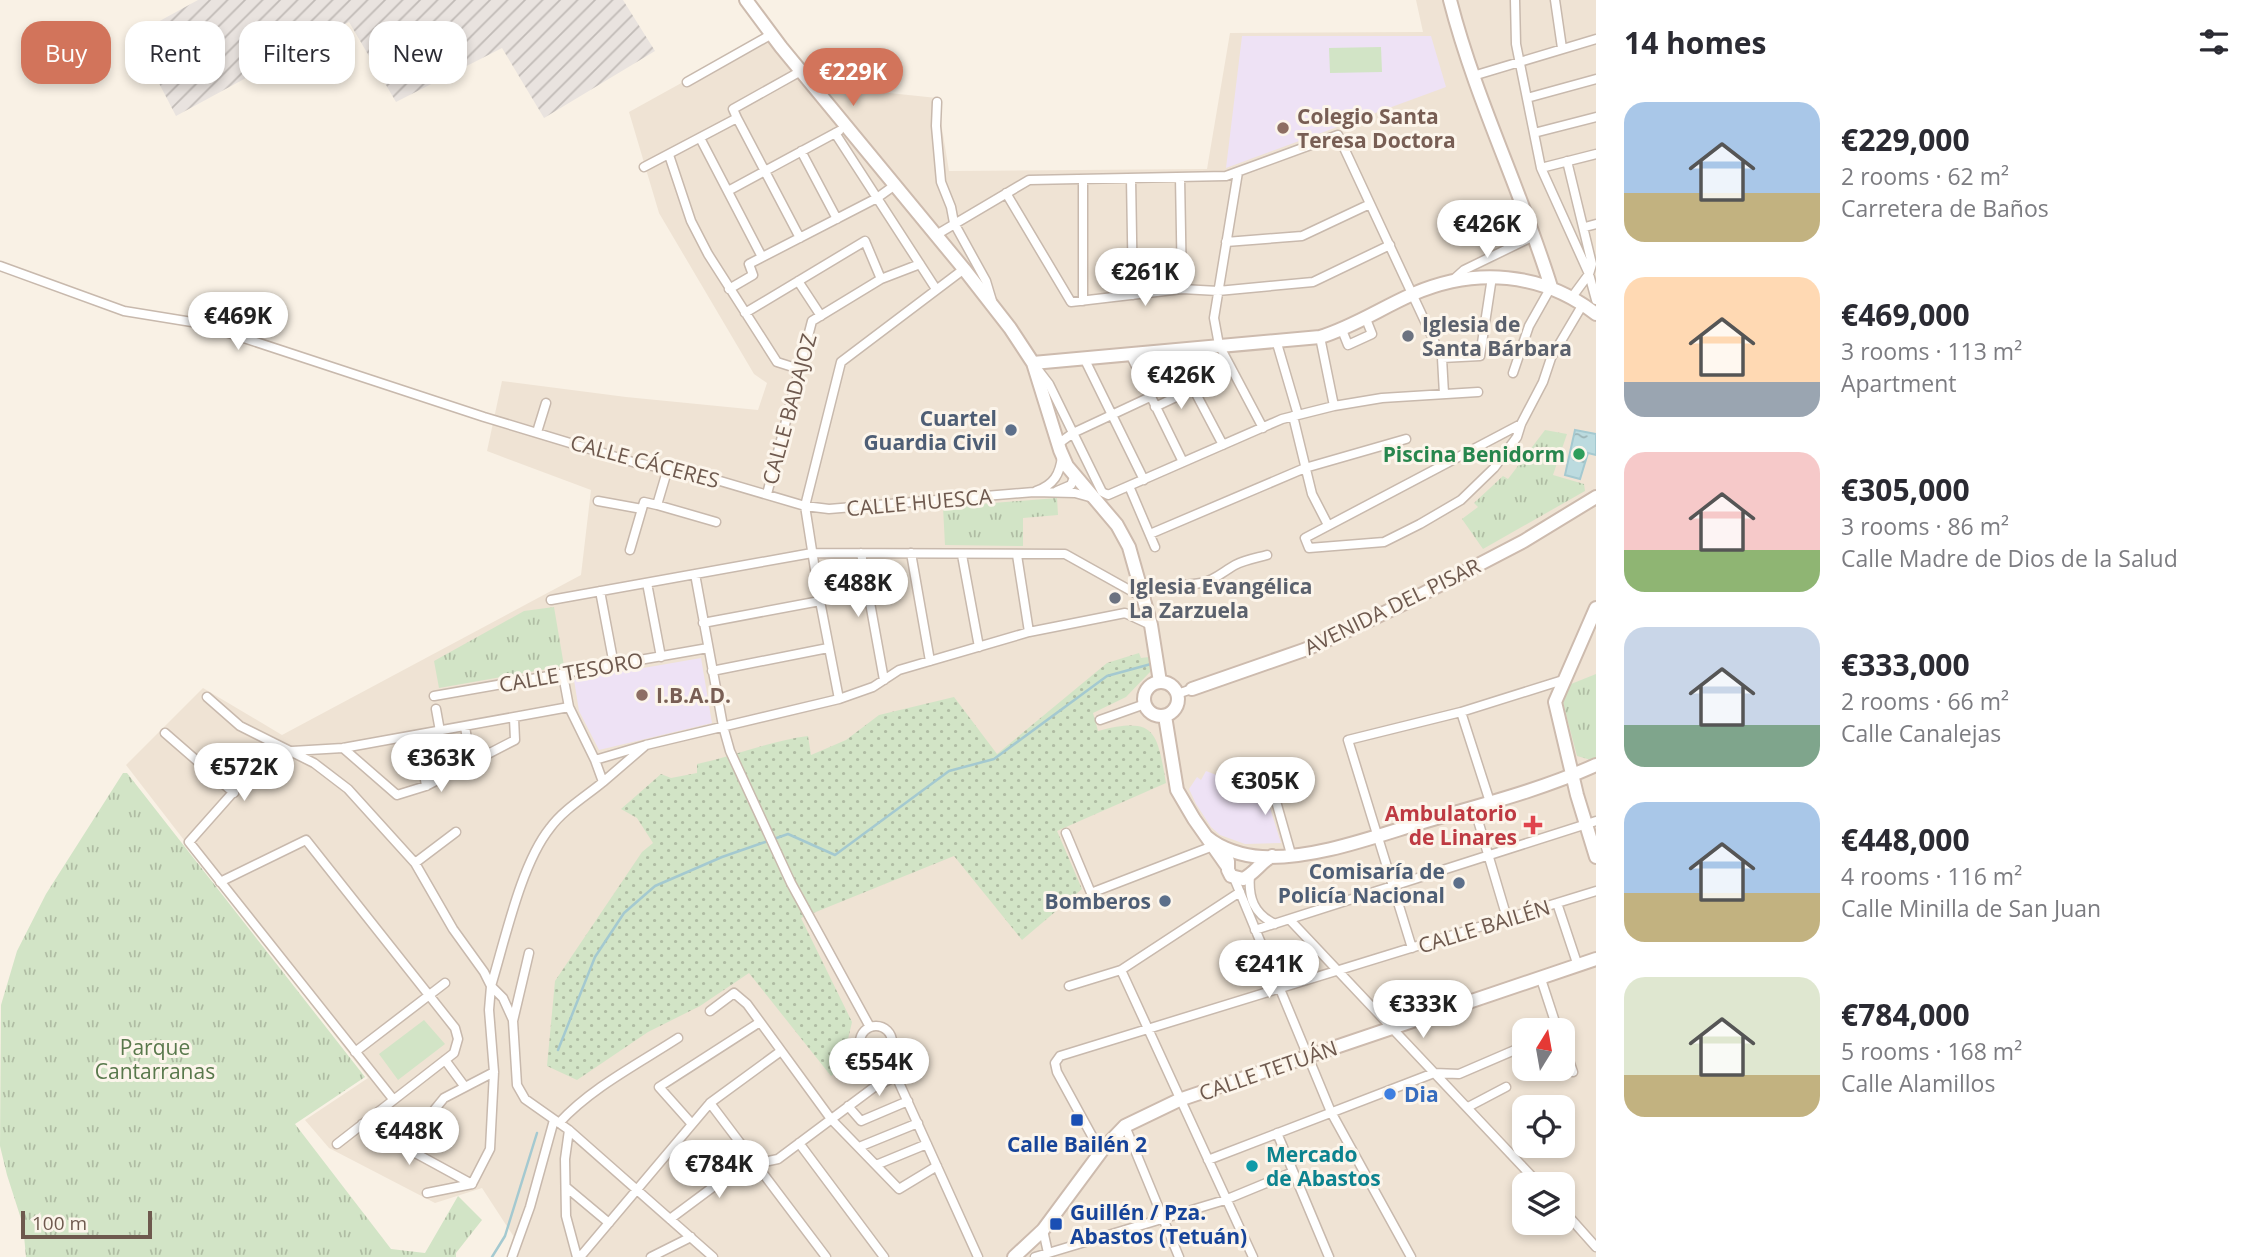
<!DOCTYPE html>
<html lang="en">
<head>
<meta charset="utf-8">
<style>
  :root { --surface:#fff; --page:#f2f2f3; --text:#2b2b33; --muted:#7c7c81; --accent:#d2745b }
  body { margin:0; font-family:"Open Sans",sans-serif; background:var(--page); color:var(--text); height:100vh; display:flex; flex-direction:column; font-size:26px; white-space:nowrap }
  * { box-sizing:border-box; margin:0 }
  p { font-size:23px; color:var(--muted) }
  .icon { flex:none; width:38px; height:38px; fill:none; stroke:currentColor; stroke-width:2; stroke-linecap:round; stroke-linejoin:round }
  .map { position:relative; flex:1; overflow:hidden }
  .side { display:flex; flex-direction:column; background:var(--surface); width:665px }
  .side>* { flex:none }
  .guide { position:absolute; left:21px; top:21px; width:665px; height:63px; display:flex; gap:14px }
  .needle { width:46px; rotate:11deg }
  .tools { position:absolute; left:1512px; top:1018px; display:grid; gap:14px }
  .tools a { display:grid; place-items:center; width:63px; height:63px; border-radius:14px; background:var(--surface); box-shadow:0 4px 10px #0003; font-size:35px }
  .scale { position:absolute; left:21px; bottom:18px; width:131px; box-sizing:border-box; padding-left:7px; border:4px solid #6e594e; border-top:0; font-size:19px; line-height:24px; white-space:nowrap; color:#6e594e; -webkit-text-stroke:5px #fcf5eb; paint-order:stroke }
  .price { position:absolute; translate:-50% -60px; padding:0 16px; border-radius:24px; background:#fff; color:#222; font-size:23px; line-height:46px; filter:drop-shadow(0 2px 4px #0008) }
  .price::after { content:''; position:absolute; left:50%; top:42px; width:21px; height:16px; margin-left:-10px; background:inherit; clip-path:polygon(0 0,100% 0,50% 100%) }
  .price.selected { background:var(--accent); color:#fff }
  ul { padding:0; list-style:none }
  li { display:flex; align-items:center; gap:21px; height:175px; padding:0 28px }
  li span { display:grid; place-items:center; flex:none; width:196px; height:140px; border-radius:21px; color:#555 }
  li>.icon { margin-inline-start:auto }
  span .icon { width:84px; height:84px; fill:#fffc; stroke-width:1 }
  li b { font-size:30px }
  h2 { display:flex; justify-content:space-between; align-items:center; height:84px; padding:0 28px; font-size:30px }
  .tag { padding:0 24px; border-radius:21px; background:var(--surface); box-shadow:0 4px 10px #0003; font-size:24px; line-height:63px }
  .tag.selected { background:var(--accent); color:#fff }
  main { display:flex; flex:1; min-height:0 }
  .map>svg:first-child { display:block }
</style>
</head>
<body>
<main>
<div class="map">
<svg width="1596" height="1257" viewBox="0 0 1596 1257">
  <defs>
    <pattern id="industrial-furrows" width="10" height="10" patternUnits="userSpaceOnUse" patternTransform="scale(1.75)"><rect width="10" height="10" fill="#e9e3df"/><path d="M-1 1l2-2M0 10L10 0M9 11l2-2" fill="none" stroke="#c1bbb7"/></pattern>
    <pattern id="grass-dots" width="8" height="8" patternUnits="userSpaceOnUse" patternTransform="scale(1.75)"><rect width="8" height="8" fill="#d2e4c6"/><path d="M2 2h.1M6 6h.1" fill="none" stroke="#afbca3" stroke-width="1.8" stroke-linecap="round"/></pattern>
    <pattern id="park-tufts" width="24" height="20" patternUnits="userSpaceOnUse" patternTransform="scale(1.75)"><rect width="24" height="20" fill="#d2e4c6"/><path d="M3 7l-1-3M5 7V3M7 7l1-3M15 17l-1-3M17 17v-4M19 17l1-3" fill="none" stroke="#afbca3"/></pattern>
    <pattern id="water-ripples" width="26" height="14" patternUnits="userSpaceOnUse" patternTransform="scale(1.75)"><rect width="26" height="14" fill="#bcdbdf"/><path d="M2 4q2-2 4 0t4 0M15 11q2-2 4 0t4 0" fill="none" stroke="#9db5b7"/></pattern>
  </defs>
  <rect width="100%" height="100%" fill="#f9f1e5"/>
  <!-- residential -->
  <path fill="#efe3d4" fill-rule="evenodd" d="M1416 0H1596V1257H508L514 1237 482 1188 435 1203 329 1148 305 1120 368 1078 126 765 203 688 282 735 581 575 591 490 487 451 502 381 626 397 758 410 767 383 754 374 659 213 629 112 777 30 822 86 937 98 949 171 1207 169 1230 33 1423 32ZM1524 1031H1563V1069H1524ZM1524 1108H1563V1146H1524ZM1524 1185H1563V1223H1524Z"/>
  <!-- industrial -->
  <path fill="url(#industrial-furrows)" d="M198 0H623L655 51 544 118 502 48 396 102 349 22 176 116 134 35Z"/>
  <!-- education -->
  <path fill="#eee2f5" d="M1242 36H1431L1446 87 1226 168Z
    M701 658 712 723 599 750 579 711 574 680Z
    M1206 771 1219 776 1221 774 1235 787 1241 785 1247 791 1260 776 1281 843 1245 844 1220 835 1211 827 1196 804 1189 789 1197 777 1201 780Z"/>
  <!-- grass -->
  <path fill="url(#grass-dots)" d="M1139 653 1141 658 1149 657 1151 671 1126 697 1093 713 1098 731C1156 716 1157 732 1166 783L1057 831 1082 889 1022 940 954 856 801 918 852 1022 848 1039 853 1061 831 1076 749 973 700 1006 648 1032 577 1080 547 1066 555 981 642 852 653 843 637 818 621 809 661 774 671 778 697 773V764C735 756 770 741 808 736L811 755 846 740 879 715 954 697 997 754 1107 663Z"/>
  <!-- park -->
  <path fill="url(#park-tufts)" d="M1545 430 1567 434 1553 475 1584 484 1585 491 1483 549 1462 519 1478 507 1474 503 1503 476 1508 479Z
    M1057 498 1058 515 1023 518V546L945 545 943 507Z
    M554 607 564 666 439 688 434 661 524 611Z
    M1596 674V758L1591 760 1577 756 1563 703 1571 684Z
    M123 773H127L365 1077 295 1124 391 1249 425 1253 458 1196 482 1220 456 1253V1257H26L23 1225 7 1175 0 1146 1 1005 17 951 46 894Z"/>
  <!-- pitch -->
  <path fill="#d2e4c6" d="M1381 47 1382 72 1330 73 1329 48Z
    M424 1020 445 1044 398 1080 379 1054Z"/>
  <!-- water -->
  <path fill="url(#water-ripples)" stroke="#a4c9d0" stroke-width="2" d="M1575 430 1596 434V455L1588 453 1580 479 1565 475Z"/>
  <g fill="none" stroke-linecap="round" stroke-linejoin="round">
    <!-- stream -->
    <path stroke="#a4c9d0" stroke-width="2.5" d="M558 1050 595 957 624 913 655 886 722 857 788 834 835 855 949 771 994 759 1107 676 1151 664
      M492 1257 505 1236 537 1133"/>
    <!-- street casing -->
    <g stroke="#c8b9ad" stroke-width="11">
      <path id="street" d="M1515 0 1516 44 1541 168 1589 274 1596 300
        M1555 0 1562 48
        M1473 76 1596 39
        M687 82 772 34
        M1527 98 1596 79
        M937 102 936 126 941 182 951 207 954 223 986 281 992 301
        M737 118 800 238
        M835 133 936 289
        M1534 133 1596 117
        M700 138 762 257
        M801 151 837 219
        M669 155 691 221 708 254 777 362 799 369
        M1567 161 1592 264 1589 274 1572 297
        M644 167 737 118 733 109 801 71
        M1541 168 1596 154
        M1238 172 1214 318 1219 345 1263 428
        M1180 177 1182 289
        M1131 178 1133 295
        M1083 179V301
        M728 191 839 131
        M1006 193 1071 302 1182 289 1218 291 1313 282 1390 245
        M1585 227 1596 224
        M936 235 1029 180 1226 176 1338 135 1442 358 1444 394
        M1226 242 1302 236 1370 204
        M0 266 124 311 198 323 484 417 636 463 693 473 805 506 829 509 1034 492 1075 493 1093 498
        M1454 279 1464 270 1534 236
        M798 281 821 316
        M729 289 753 275 749 264 877 198 895 185
        M745 313 865 241 881 279
        M1342 330 1348 345 1372 334 1366 319
        M1320 337 1334 406
        M1276 340 1298 415
        M1173 350 1223 445
        M1130 354 1183 462
        M1084 358 1144 480
        M1442 358 1480 356 1492 277
        M1039 371 1049 384 1102 492 1108 495 1282 419 1334 406 1382 398 1478 392
        M1513 373 1529 326 1551 287
        M1155 407 1193 389
        M1293 416 1312 494 1328 525
        M1521 424 1305 538 1309 548 1384 542 1420 524 1461 500 1494 468 1517 437 1521 424 1543 382 1551 358 1583 304
        M537 432 546 403
        M1058 444 1073 433 1150 397 1173 350
        M668 468 657 505 716 522
        M1129 486 1155 547
        M1036 491C1054 485 1060 474 1062 456
        M1057 491 1071 485 1075 475
        M767 494 812 321 881 279 920 264
        M598 501 642 509
        M1150 534 1305 468 1406 439
        M630 550 644 502 657 505
        M861 553 884 680
        M911 553 930 661
        M962 555 979 647
        M1017 555 1029 632
        M695 574 723 726 730 751 791 883 870 1027
        M647 583 661 657
        M600 591 614 665
        M551 600 812 553 1065 554 1142 597C1159 582 1181 587 1201 583 1214 581 1224 571 1235 565 1244 560 1256 558 1267 555
        M703 623 820 601
        M712 671 828 648
        M563 675 569 707 595 760
        M1177 694 1192 689
        M434 696 708 648
        M207 697 240 726 314 763 348 789 415 863 453 929 484 972 491 986 489 1010 494 1072 490 1149 472 1184
        M839 699 820 601 805 506 841 362 964 269
        M436 709 440 731
        M1461 712 1490 802
        M1100 720 1145 704
        M465 727 471 762
        M165 733 234 793
        M418 735 426 786
        M272 742 259 763 189 842 393 1099
        M646 745 603 782 595 760 646 745 839 699 873 687 899 670 1029 632 1125 613 1151 625
        M343 748 397 795 426 786 515 740 514 718
        M292 751 343 748 569 707
        M1268 773 1291 854
        M1474 807 1507 918
        M1066 833 1091 893 1213 846
        M415 863 456 832
        M1250 875C1248 898 1254 914 1275 924
        M1234 878 1331 1112 1411 1257
        M220 882 306 840 455 1028 458 1039 454 1053 337 1144
        M1557 903 1578 966
        M1290 920 1540 1185
        M1255 930 1596 821
        M1412 948 1348 740 1461 712 1563 680
        M529 953 513 1021 517 1085 525 1099 569 1130 713 1257
        M1121 970 1253 1257
        M1541 979 1558 1031
        M1069 986 1121 970 1240 892
        M710 1011 734 993 747 1004 831 1119 899 1189 937 1166
        M513 1020 503 998 491 986C505 940 521 864 550 828 563 810 586 796 603 782
        M860 1042a16 16 0 1 1 32 0a16 16 0 1 1-32 0Z
        M1563 1043 1573 1072
        M355 1052 445 983
        M883 1057 896 1076 978 1257
        M445 1060 465 1087
        M710 1103 826 1257
        M848 1106 861 1121 908 1101
        M1468 1107 1506 1087
        M559 1123C591 1088 638 1064 678 1038
        M691 1123 659 1087 760 1022
        M362 1124 472 1184
        M1125 1126 1179 1257
        M569 1130 565 1159 566 1216 577 1257
        M1277 1133 1329 1257
        M799 1143 884 1257
        M859 1147 918 1123
        M1103 1149 1092 1136 1057 1072 1055 1063 1060 1056 1596 891
        M411 1152 435 1109 444 1098 494 1072
        M1208 1160 1434 1073 1459 1074 1524 1046
        M876 1165 927 1144
        M566 1187 609 1223
        M427 1193 472 1184
        M1563 1210 1596 1247
        M670 1219 752 1158 764 1162 778 1159 873 1088 896 1076
        M1043 1230 1048 1253
        M512 1257 530 1207 554 1120
        M580 1257 710 1103 781 1051
        M651 1257 691 1237
        M1035 1257 1225 1200 1293 1172"/>
    </g>
    <!-- secondary casing -->
    <g stroke="#cdbbae" stroke-width="16">
      <path id="secondary" d="M746 0 781 47 964 269 1010 328 1033 363 1060 450 1067 466 1117 525 1129 547 1151 625 1160 682
        M1450 0C1475 98 1521 190 1551 287
        M1033 363 1320 337C1353 327 1381 308 1413 294 1475 267 1542 272 1596 314
        M1596 608 1555 702 1577 795 1596 857
        M1144 699a17 17 0 1 1 34 0a17 17 0 1 1-34 0Z
        M1192 689 1304 650 1334 637 1409 601 1524 541 1596 497
        M1165 716 1177 790 1194 819 1227 866
        M1207 837C1221 849 1243 856 1262 857 1315 859 1373 837 1423 822 1481 805 1541 790 1596 765
        M1228 861V870L1231 876 1243 879C1254 874 1261 862 1272 856
        M1014 1257 1043 1230 1103 1149 1125 1126 1179 1100 1596 959"/>
    </g>
    <!-- street -->
    <use href="#street" stroke="#fff" stroke-width="8"/>
    <!-- secondary -->
    <use href="#secondary" stroke="#fff" stroke-width="12"/>
  </g>
  <!-- markers -->
  <g fill="#8d6e63" stroke="#fcf5eb" stroke-width="2.5">
    <circle cx="1283" cy="128" r="7"/>
    <circle cx="642" cy="695" r="7"/>
  </g>
  <g fill="#6b7280" stroke="#fcf5eb" stroke-width="2.5">
    <circle cx="1408" cy="336" r="7"/>
    <circle cx="1115" cy="598" r="7"/>
  </g>
  <g fill="#5c6f8a" stroke="#fcf5eb" stroke-width="2.5">
    <circle cx="1011" cy="430" r="7"/>
    <circle cx="1459" cy="883" r="7"/>
    <circle cx="1165" cy="901" r="7"/>
  </g>
  <circle fill="#2e9e5b" stroke="#fcf5eb" stroke-width="2.5" cx="1579" cy="454" r="7"/>
  <path fill="#e0444e" stroke="#fcf5eb" stroke-width="2.5" d="M1529.5 814.5h7v7h7v7h-7v7h-7v-7h-7v-7h7z"/>
  <circle fill="#3f7fe0" stroke="#fcf5eb" stroke-width="2.5" cx="1390" cy="1094" r="7"/>
  <g fill="#1a4fb4" stroke="#fcf5eb" stroke-width="2.5">
    <rect x="1070" y="1113" width="14" height="14" rx="3.5"/>
    <rect x="1049" y="1217" width="14" height="14" rx="3.5"/>
  </g>
  <circle fill="#0f9aa8" stroke="#fcf5eb" stroke-width="2.5" cx="1252" cy="1166" r="7"/>
  <g text-anchor="middle" dominant-baseline="central" stroke-width="6" stroke-linejoin="round" paint-order="stroke">
    <!-- education labels -->
    <g font-size="21" font-weight="bold" fill="#785e54" stroke="#fcf5eb" text-anchor="start">
      <text x="1297" y="116">Colegio Santa<tspan x="1297" dy="24">Teresa Doctora</tspan></text>
      <text x="656" y="695">I.B.A.D.</text>
    </g>
    <!-- worship labels -->
    <g font-size="21" font-weight="bold" fill="#5b616d" stroke="#fcf5eb" text-anchor="start">
      <text x="1422" y="324">Iglesia de<tspan x="1422" dy="24">Santa Bárbara</tspan></text>
      <text x="1129" y="586">Iglesia Evangélica<tspan x="1129" dy="24">La Zarzuela</tspan></text>
    </g>
    <!-- street labels -->
    <g font-size="21" fill="#6e594e" stroke="#fcf5eb">
      <text transform="translate(789 409) rotate(-75)">CALLE BADAJOZ</text>
      <text transform="translate(645 461) rotate(15)">CALLE CÁCERES</text>
      <text transform="translate(919 502) rotate(-5)">CALLE HUESCA</text>
      <text transform="translate(1392 606) rotate(-26)">AVENIDA DEL PISAR</text>
      <text transform="translate(571 672) rotate(-10)">CALLE TESORO</text>
      <text transform="translate(1484 926) rotate(-17)">CALLE BAILÉN</text>
      <text transform="translate(1268 1070) rotate(-19)">CALLE TETUÁN</text>
    </g>
    <!-- service labels -->
    <g font-size="21" font-weight="bold" fill="#4e5e75" stroke="#fcf5eb" text-anchor="end">
      <text x="997" y="418">Cuartel<tspan x="997" dy="24">Guardia Civil</tspan></text>
      <text x="1445" y="871">Comisaría de<tspan x="1445" dy="24">Policía Nacional</tspan></text>
      <text x="1151" y="901">Bomberos</text>
    </g>
    <!-- leisure labels -->
    <g font-size="21" font-weight="bold" fill="#27864d" stroke="#fcf5eb" text-anchor="end">
      <text x="1565" y="454">Piscina Benidorm</text>
    </g>
    <!-- health labels -->
    <g font-size="21" font-weight="bold" fill="#be3a42" stroke="#fcf5eb" text-anchor="end">
      <text x="1517" y="813">Ambulatorio<tspan x="1517" dy="24">de Linares</tspan></text>
    </g>
    <!-- park labels -->
    <g font-size="21" fill="#58784b" stroke="#fcf5eb">
      <text x="155" y="1047">Parque<tspan x="155" dy="24">Cantarranas</tspan></text>
    </g>
    <!-- shop labels -->
    <g font-size="21" font-weight="bold" fill="#366cbe" stroke="#fcf5eb" text-anchor="start">
      <text x="1404" y="1094">Dia</text>
    </g>
    <!-- transit labels -->
    <g font-size="21" font-weight="bold" fill="#164399" stroke="#fcf5eb">
      <text x="1077" y="1144">Calle Bailén 2</text>
      <text x="1070" y="1212" text-anchor="start">Guillén / Pza.<tspan x="1070" dy="24">Abastos (Tetuán)</tspan></text>
    </g>
    <!-- culture labels -->
    <g font-size="21" font-weight="bold" fill="#0d838f" stroke="#fcf5eb" text-anchor="start">
      <text x="1266" y="1154">Mercado<tspan x="1266" dy="24">de Abastos</tspan></text>
    </g>
  </g>
</svg>
<div class="tools">
<a><svg class="needle" viewBox="-14 -14 28 28"><path d="M0-13l5 13h-10z" fill="#e53935"/><path d="M0 13l5-13h-10z" fill="#7c7c81"/></svg></a>
<a><svg class="icon" aria-label="locate" viewBox="0 0 24 24"><circle cx="12" cy="12" r="6"/><path d="M12 2v4M12 18v4M2 12h4M18 12h4"/></svg></a>
<a><svg class="icon" aria-label="layers" viewBox="0 0 24 24"><path d="M12 4l9 5-9 5-9-5zM3 14l9 5 9-5"/></svg></a>
</div>
<div class="scale">100 m</div>
<b class="price selected" style="left:853px;top:108px">€229K</b>
<b class="price" style="left:1487px;top:260px">€426K</b>
<b class="price" style="left:1145px;top:308px">€261K</b>
<b class="price" style="left:238px;top:352px">€469K</b>
<b class="price" style="left:1181px;top:411px">€426K</b>
<b class="price" style="left:858px;top:619px">€488K</b>
<b class="price" style="left:441px;top:794px">€363K</b>
<b class="price" style="left:244px;top:803px">€572K</b>
<b class="price" style="left:1265px;top:817px">€305K</b>
<b class="price" style="left:1269px;top:1000px">€241K</b>
<b class="price" style="left:1423px;top:1040px">€333K</b>
<b class="price" style="left:879px;top:1098px">€554K</b>
<b class="price" style="left:409px;top:1167px">€448K</b>
<b class="price" style="left:719px;top:1200px">€784K</b>
<div class="guide">
<a class="tag selected">Buy</a>
<a class="tag">Rent</a>
<a class="tag">Filters</a>
<a class="tag">New</a>
</div>
</div>
<section class="side">
<h2>14 homes<svg class="icon" aria-label="filters" viewBox="0 0 24 24"><path d="M4 7h16M4 17h16"/><circle cx="9" cy="7" r="2"/><circle cx="15" cy="17" r="2"/></svg></h2>
<ul>
<li><span style="background:linear-gradient(#a9c7e8 65%,#c2b280 0)"><svg class="icon" aria-label="home" viewBox="0 0 24 24"><path d="M3 11l9-7 9 7M6 9v11h12V9"/></svg></span><div><b>€229,000</b><p>2 rooms · 62 m²</p><p>Carretera de Baños</p></div></li>
<li><span style="background:linear-gradient(#ffd9b3 75%,#9aa5b1 0)"><svg class="icon" aria-label="home" viewBox="0 0 24 24"><path d="M3 11l9-7 9 7M6 9v11h12V9"/></svg></span><div><b>€469,000</b><p>3 rooms · 113 m²</p><p>Apartment</p></div></li>
<li><span style="background:linear-gradient(#f6c9c9 70%,#8fb573 0)"><svg class="icon" aria-label="home" viewBox="0 0 24 24"><path d="M3 11l9-7 9 7M6 9v11h12V9"/></svg></span><div><b>€305,000</b><p>3 rooms · 86 m²</p><p>Calle Madre de Dios de la Salud</p></div></li>
<li><span style="background:linear-gradient(#c9d6e8 70%,#7fa58c 0)"><svg class="icon" aria-label="home" viewBox="0 0 24 24"><path d="M3 11l9-7 9 7M6 9v11h12V9"/></svg></span><div><b>€333,000</b><p>2 rooms · 66 m²</p><p>Calle Canalejas</p></div></li>
<li><span style="background:linear-gradient(#a9c7e8 65%,#c2b280 0)"><svg class="icon" aria-label="home" viewBox="0 0 24 24"><path d="M3 11l9-7 9 7M6 9v11h12V9"/></svg></span><div><b>€448,000</b><p>4 rooms · 116 m²</p><p>Calle Minilla de San Juan</p></div></li>
<li><span style="background:linear-gradient(#dfe7d0 70%,#c2b280 0)"><svg class="icon" aria-label="home" viewBox="0 0 24 24"><path d="M3 11l9-7 9 7M6 9v11h12V9"/></svg></span><div><b>€784,000</b><p>5 rooms · 168 m²</p><p>Calle Alamillos</p></div></li>
</ul>
</section>
</main>
</body>
</html>
